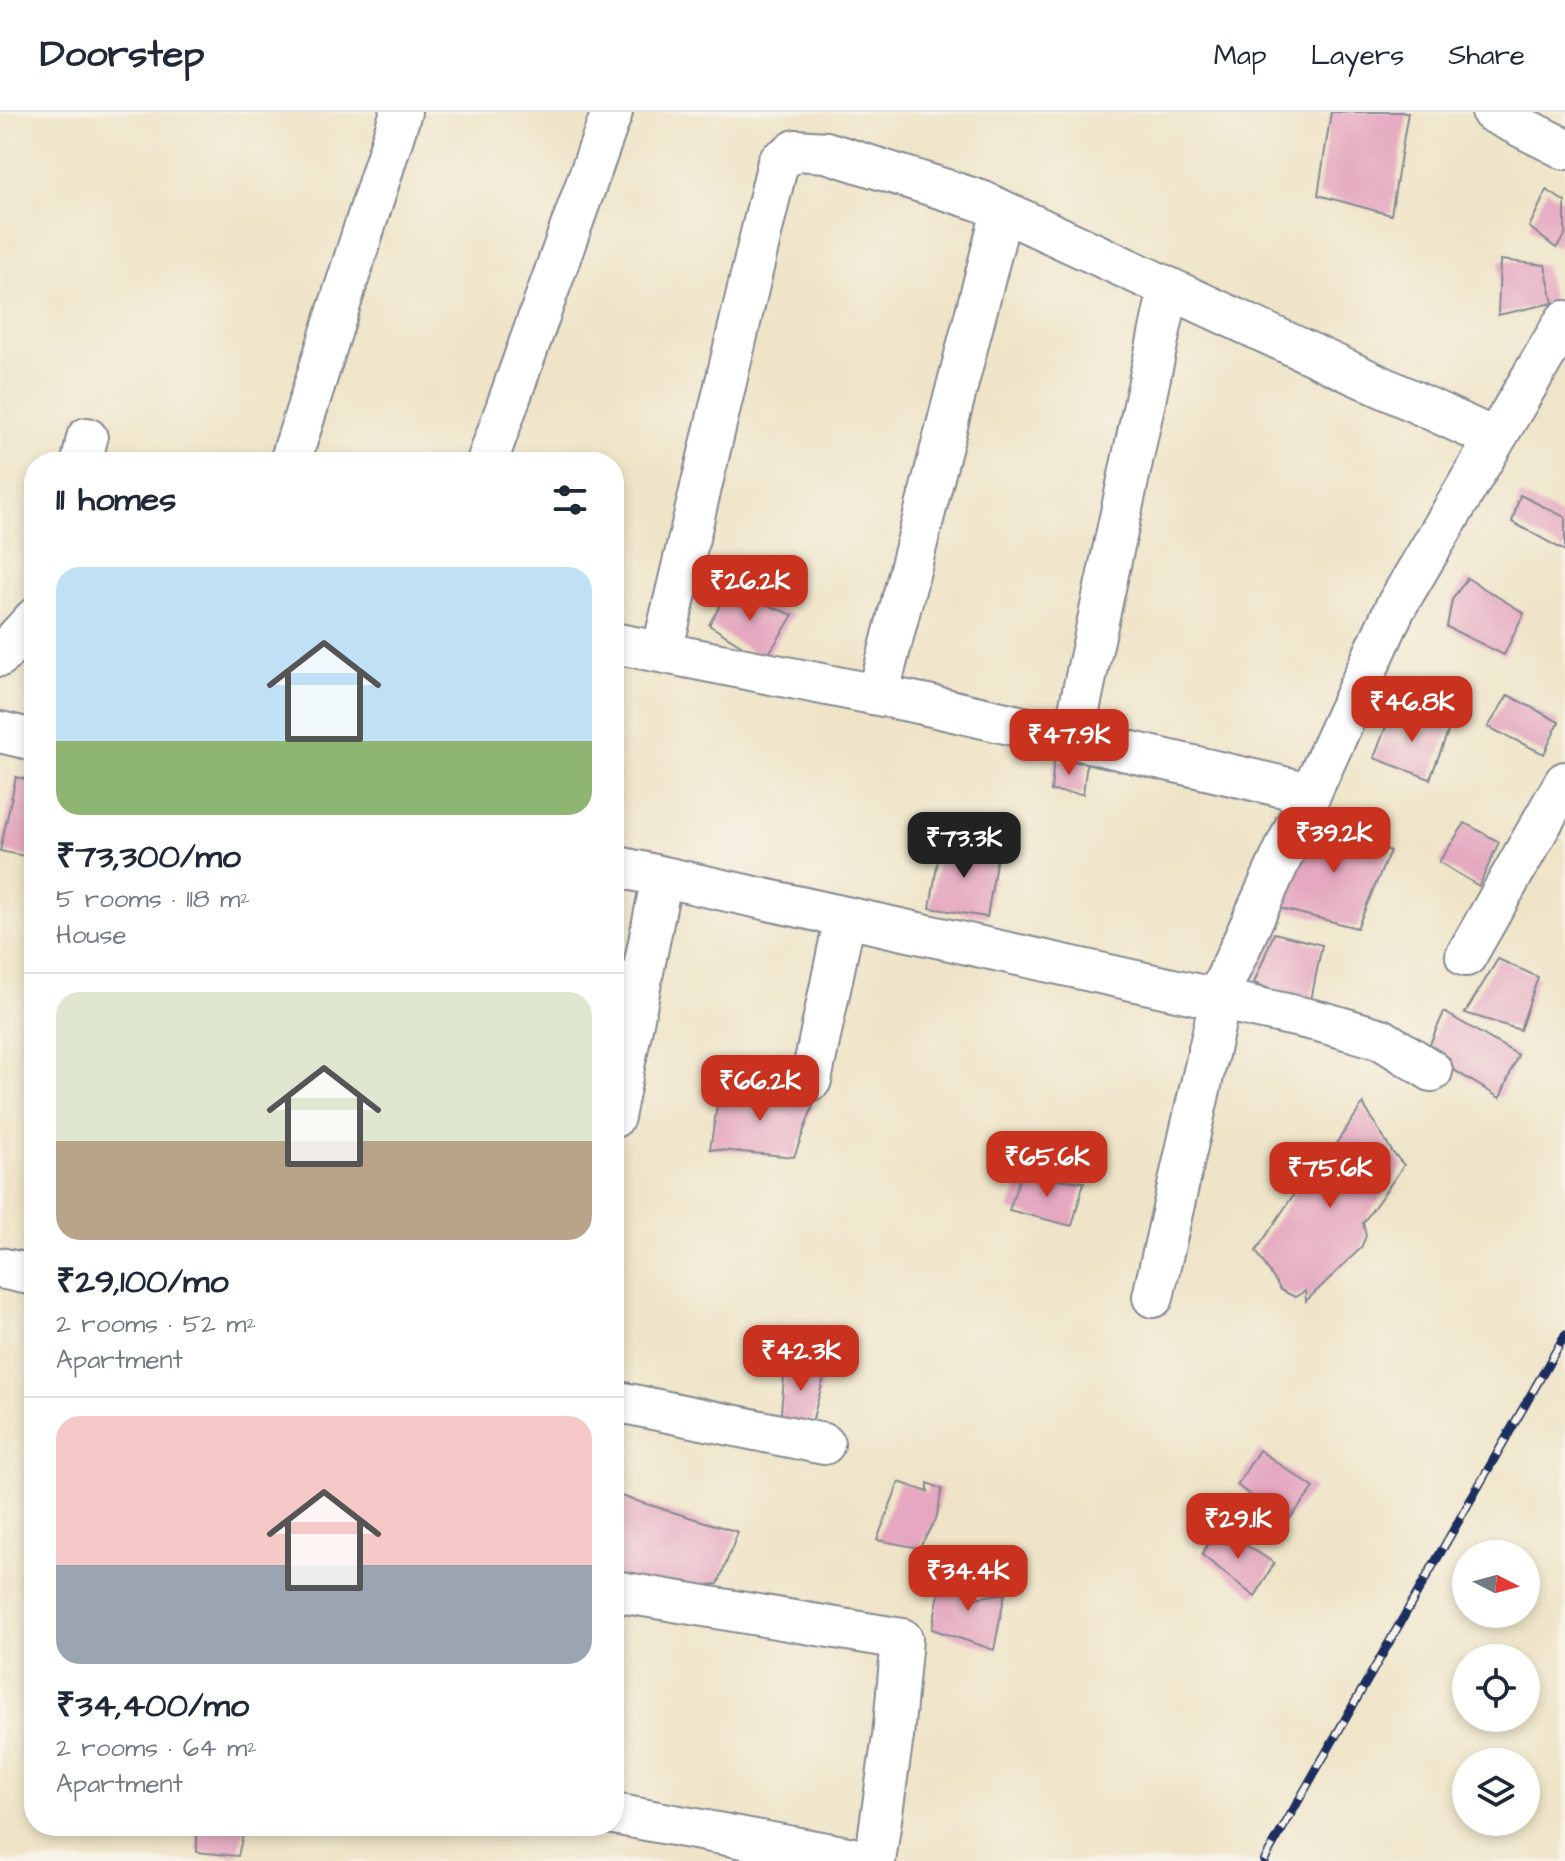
<!DOCTYPE html>
<html lang="en">
<head>
<meta charset="utf-8">
<style>
  :root { --surface:#fff; --page:#f6f6f7; --text:#1f2937; --muted:#747a83; --line:#e0e1e3; --accent:#c8321e }
  body { margin:0; font-family:"Architects Daughter",sans-serif; background:var(--page); color:var(--text); height:100vh; display:flex; flex-direction:column; font-size:30px; white-space:nowrap }
  * { box-sizing:border-box; margin:0 }
  p { font-size:26px; color:var(--muted) }
  .icon { flex:none; width:44px; height:44px; fill:none; stroke:currentColor; stroke-width:2; stroke-linecap:round; stroke-linejoin:round }
  .map { position:relative; flex:1; overflow:hidden }
  .panel { position:absolute; left:24px; top:340px; width:600px; height:1384px; display:flex; flex-direction:column; background:var(--surface); border-radius:32px; box-shadow:0 4px 12px #0003 }
  .panel>* { flex:none }
  .needle { width:52px; rotate:96deg }
  .tools { position:absolute; left:1452px; top:1428px; display:grid; gap:16px }
  .tools a { display:grid; place-items:center; width:88px; height:88px; border-radius:50%; background:var(--surface); box-shadow:0 4px 12px #0003; font-size:40px }
  .price { position:absolute; translate:-50% -68px; padding:0 18px; border-radius:16px; background:var(--accent); color:#fff; font-size:26px; line-height:52px; filter:drop-shadow(0 2px 4px #0008) }
  .price::after { content:''; position:absolute; left:50%; top:48px; width:24px; height:18px; margin-left:-12px; background:inherit; clip-path:polygon(0 0,100% 0,50% 100%) }
  .price.on { background:#222; color:#fff }
  ul { padding:0; list-style:none }
  li { display:grid; align-content:center; gap:16px; height:424px; padding:0 32px }
  li+li { border-top:2px solid var(--line) }
  li span { display:grid; place-items:center; height:248px; border-radius:24px; color:#555 }
  li>.icon { margin-inline-start:auto }
  span .icon { width:144px; height:144px; fill:#fffc; stroke-width:1 }
  li b { font-size:34px }
  h2 { display:flex; justify-content:space-between; align-items:center; height:96px; padding:0 32px; font-size:34px }
  header { display:flex; align-items:center; gap:48px; box-sizing:border-box; height:112px; padding:0 40px; background:var(--surface); border-bottom:2px solid var(--line) }
  header strong { font-size:38px }
  nav { display:flex; gap:44px; margin-inline-start:auto; font-size:28px }
  .map>svg:first-child { display:block }
</style>
</head>
<body>
<header>
<strong>Doorstep</strong>
<nav><a>Map</a><a>Layers</a><a>Share</a></nav>
</header>
<div class="map">
<svg width="1565" height="1749" viewBox="0 0 1565 1749">
  <rect width="100%" height="100%" fill="#f7f3e8"/>
  <filter id="ink" filterUnits="userSpaceOnUse"><feTurbulence type="fractalNoise" baseFrequency=".0125" numOctaves="2"/><feDisplacementMap in="SourceGraphic" scale="16" xChannelSelector="R" yChannelSelector="G"/><feConvolveMatrix kernelMatrix="1 2 1 2 8 2 1 2 1" color-interpolation-filters="sRGB"/></filter>
  <filter id="wash" filterUnits="userSpaceOnUse"><feTurbulence type="fractalNoise" baseFrequency=".006" numOctaves="4" result="noise"/><feDisplacementMap in="SourceGraphic" scale="32" xChannelSelector="R" yChannelSelector="G"/><feGaussianBlur stdDeviation="1.8" result="paint"/><feColorMatrix in="noise" values="0 0 0 0 0 0 0 0 0 0 0 0 0 0 0 0 0 1.4 0 .05"/><feComposite in="paint" operator="in"/></filter>
  <g filter="url(#wash)">
    <rect width="100%" height="100%" fill="#efe4c7"/>
    <g id="blocks">
      <!-- building -->
      <path fill="#e5a8c0" d="M1331 0H1408L1391 103 1318 83Z
        M1547 78 1565 90V124L1556 136 1529 115Z
        M1500 148 1545 153 1553 191 1498 203Z
        M1520 383 1565 405V439L1512 410Z
        M1467 466 1524 501 1504 543 1447 515 1452 488Z
        M729 478 793 503 765 548 709 513Z
        M1508 583 1559 610 1544 642 1488 615Z
        M1393 596 1449 617 1430 667 1374 646Z
        M1054 648 1087 651 1083 682 1051 679Z
        M16 665 34 669V746L0 739Z
        M1314 705 1390 739 1357 816 1279 796Z
        M1465 711 1499 730 1479 774 1439 750Z
        M941 730 998 739 987 805 930 796Z
        M1274 821 1322 833 1310 893 1254 871Z
        M1498 847 1538 865 1520 918 1465 901Z
        M1444 900 1518 943 1500 986 1426 941Z
        M771 976 813 994 794 1045 710 1037 719 982Z
        M1363 992 1393 1041 1404 1053 1363 1111 1366 1124 1361 1136 1306 1189 1305 1179 1295 1185 1281 1178 1256 1139 1296 1079 1324 1049Z
        M1023 1057 1043 1072 1056 1067 1084 1070 1072 1114 1009 1098Z
        M785 1254H827L812 1310 780 1312Z
        M1259 1338 1314 1376 1286 1411 1237 1373Z
        M899 1370 928 1380V1371L942 1377 936 1408 919 1436 877 1428Z
        M614 1382 738 1420 718 1472 663 1477 614 1467Z
        M1217 1414 1274 1451 1255 1485 1202 1443Z
        M942 1465 976 1472 975 1486 1005 1481 994 1538 932 1517Z
        M197 1714H245L238 1744 197 1740Z"/>
    </g>
  </g>
  <g filter="url(#ink)">
    <use href="#blocks" fill-opacity="0" stroke="#858a92" stroke-width="2"/>
    <g fill="none" stroke-linecap="round" stroke-linejoin="round">
      <!-- minor casing -->
      <g stroke="#858a92" stroke-width="44">
        <path id="minor" d="M1492 0 1565 37
          M82 350 87 326
          M290 350 401 0
          M487 350 612 0
          M614 531 923 592 1310 681
          M662 540 778 50 796 38 826 40 981 89 1495 327
          M0 544 34 507
          M878 583 1002 99
          M0 620 34 628
          M1073 626 1169 176
          M614 754 1322 910 1381 927 1432 959
          M1466 844 1565 670
          M811 968 845 805
          M614 1005 662 765
          M0 1156 34 1163
          M1153 1185 1224 871 1395 496 1565 209
          M614 1289 824 1332
          M614 1479 902 1527 893 1624 875 1749
          M614 1702 869 1749"/>
      </g>
      <!-- minor -->
      <use href="#minor" stroke="#fff" stroke-width="40"/>
      <!-- rail casing -->
      <g stroke="#1b2f5e" stroke-width="9">
        <path id="rail" d="M1264 1749 1565 1223"/>
      </g>
      <!-- rail -->
      <use href="#rail" stroke="#f7f3e8" stroke-width="6" stroke-dasharray="18" stroke-linecap="butt"/>
    </g>
  </g>
</svg>
<div class="tools">
<a><svg class="needle" viewBox="-14 -14 28 28"><path d="M0-13l5 13h-10z" fill="#e53935"/><path d="M0 13l5-13h-10z" fill="#747a83"/></svg></a>
<a><svg class="icon" aria-label="locate" viewBox="0 0 24 24"><circle cx="12" cy="12" r="6"/><path d="M12 2v4M12 18v4M2 12h4M18 12h4"/></svg></a>
<a><svg class="icon" aria-label="layers" viewBox="0 0 24 24"><path d="M12 4l9 5-9 5-9-5zM3 14l9 5 9-5"/></svg></a>
</div>
<b class="price" style="left:750px;top:511px">₹26.2K</b>
<b class="price" style="left:1412px;top:632px">₹46.8K</b>
<b class="price" style="left:1069px;top:665px">₹47.9K</b>
<b class="price" style="left:1334px;top:763px">₹39.2K</b>
<b class="price on" style="left:964px;top:768px">₹73.3K</b>
<b class="price" style="left:760px;top:1011px">₹66.2K</b>
<b class="price" style="left:1047px;top:1087px">₹65.6K</b>
<b class="price" style="left:1330px;top:1098px">₹75.6K</b>
<b class="price" style="left:801px;top:1281px">₹42.3K</b>
<b class="price" style="left:1238px;top:1449px">₹29.1K</b>
<b class="price" style="left:968px;top:1501px">₹34.4K</b>
<section class="panel">
<h2>11 homes<svg class="icon" aria-label="filters" viewBox="0 0 24 24"><path d="M4 7h16M4 17h16"/><circle cx="9" cy="7" r="2"/><circle cx="15" cy="17" r="2"/></svg></h2>
<ul>
<li><span style="background:linear-gradient(#bfe0f5 70%,#8fb573 0)"><svg class="icon" aria-label="home" viewBox="0 0 24 24"><path d="M3 11l9-7 9 7M6 9v11h12V9"/></svg></span><div><b>₹73,300/mo</b><p>5 rooms · 118 m²</p><p>House</p></div></li>
<li><span style="background:linear-gradient(#dfe7d0 60%,#b9a48a 0)"><svg class="icon" aria-label="home" viewBox="0 0 24 24"><path d="M3 11l9-7 9 7M6 9v11h12V9"/></svg></span><div><b>₹29,100/mo</b><p>2 rooms · 52 m²</p><p>Apartment</p></div></li>
<li><span style="background:linear-gradient(#f6c9c9 60%,#9aa5b1 0)"><svg class="icon" aria-label="home" viewBox="0 0 24 24"><path d="M3 11l9-7 9 7M6 9v11h12V9"/></svg></span><div><b>₹34,400/mo</b><p>2 rooms · 64 m²</p><p>Apartment</p></div></li>
</ul>
</section>
</div>
</body>
</html>
